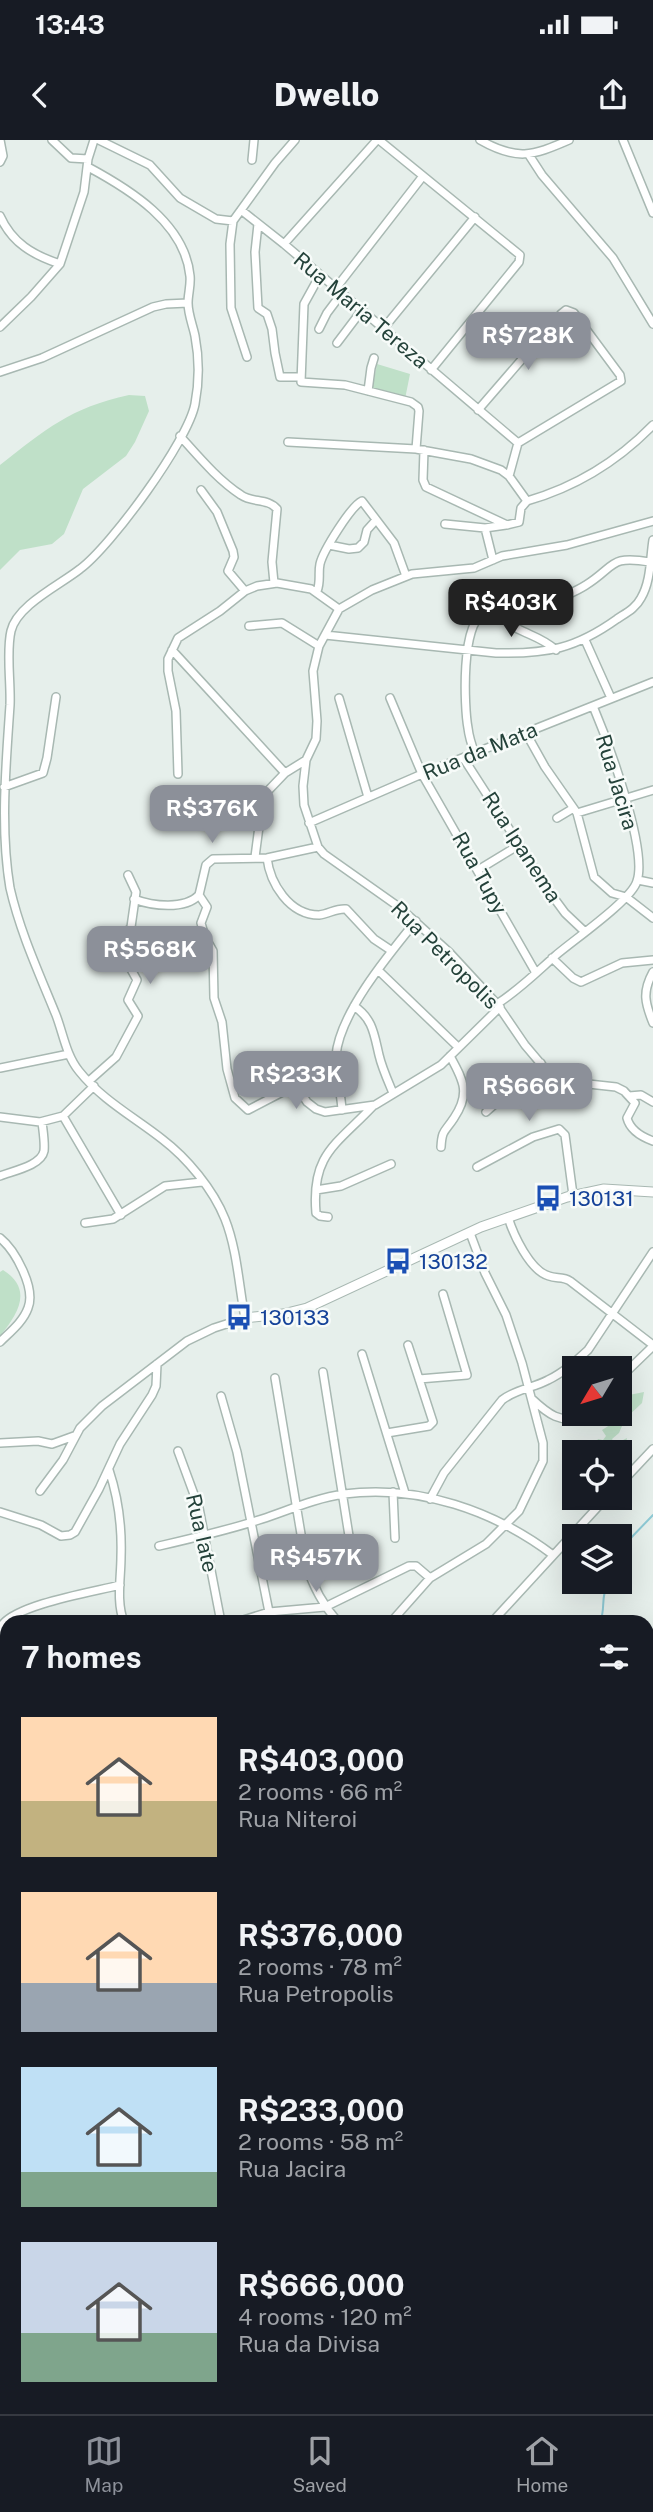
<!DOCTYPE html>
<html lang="en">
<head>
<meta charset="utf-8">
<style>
  :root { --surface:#171b24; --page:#242831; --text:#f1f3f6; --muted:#9ea1a6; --line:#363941; --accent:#8c9099 }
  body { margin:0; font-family:"Public Sans",sans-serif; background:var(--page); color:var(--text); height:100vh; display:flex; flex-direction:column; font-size:26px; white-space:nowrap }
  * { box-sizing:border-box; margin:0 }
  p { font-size:23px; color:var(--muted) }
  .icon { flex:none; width:38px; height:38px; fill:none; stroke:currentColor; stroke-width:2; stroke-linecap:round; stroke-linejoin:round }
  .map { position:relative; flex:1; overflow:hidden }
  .details { position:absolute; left:0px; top:1475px; width:654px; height:800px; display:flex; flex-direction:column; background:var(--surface); border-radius:21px 21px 0 0; box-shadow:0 7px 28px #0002 }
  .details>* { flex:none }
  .needle { width:46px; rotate:232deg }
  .buttons { position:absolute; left:562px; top:1216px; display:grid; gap:14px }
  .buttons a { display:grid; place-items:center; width:70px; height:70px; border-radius:0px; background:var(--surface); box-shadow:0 7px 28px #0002; font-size:35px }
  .price { position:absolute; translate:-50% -60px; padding:0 16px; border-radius:14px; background:var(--accent); color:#fff; font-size:23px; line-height:46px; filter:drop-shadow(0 2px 4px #0008) }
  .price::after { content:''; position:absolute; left:50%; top:42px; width:21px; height:16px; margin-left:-10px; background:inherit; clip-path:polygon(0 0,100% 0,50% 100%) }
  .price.current { background:#222; color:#fff }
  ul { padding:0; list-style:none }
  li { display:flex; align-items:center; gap:21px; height:175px; padding:0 21px }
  li span { display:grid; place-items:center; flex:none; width:196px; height:140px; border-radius:0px; color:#555 }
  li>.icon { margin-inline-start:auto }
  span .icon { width:84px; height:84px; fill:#fffc; stroke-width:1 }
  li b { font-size:30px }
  h2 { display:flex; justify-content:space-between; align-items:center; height:84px; padding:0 21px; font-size:30px }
  .status { display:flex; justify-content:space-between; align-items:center; height:49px; padding:0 35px; background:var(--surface); direction:ltr }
  .status svg { height:19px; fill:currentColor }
  header { display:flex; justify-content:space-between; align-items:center; height:91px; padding:0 21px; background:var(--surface); font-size:32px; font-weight:800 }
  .tabs { display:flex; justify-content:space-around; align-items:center; height:98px; border-top:2px solid var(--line); background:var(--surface); font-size:19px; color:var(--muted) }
  .tabs a { display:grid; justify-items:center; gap:4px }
  .tabs .current { color:var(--accent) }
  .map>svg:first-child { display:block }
</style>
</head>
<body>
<div class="status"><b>13:43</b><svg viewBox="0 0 49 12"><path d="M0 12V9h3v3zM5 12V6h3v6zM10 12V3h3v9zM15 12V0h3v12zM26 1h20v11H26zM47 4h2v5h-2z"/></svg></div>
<header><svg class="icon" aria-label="back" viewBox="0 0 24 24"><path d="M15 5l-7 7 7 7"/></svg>Dwello<svg class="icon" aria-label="share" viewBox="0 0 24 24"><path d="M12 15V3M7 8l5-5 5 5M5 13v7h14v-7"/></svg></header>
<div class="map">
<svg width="653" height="2274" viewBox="0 0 653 2274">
  <rect width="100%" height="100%" fill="#e6efeb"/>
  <!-- green -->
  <path fill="#bfe0c8" d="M377 224 410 234 405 259 372 251Z
    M129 255 145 256 149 271 135 302 126 316 83 349 64 394 52 404 20 410 0 430V325C46 289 70 268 129 255Z
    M3 1130C33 1149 19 1173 0 1196V1132Z
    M644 1252 642 1263 625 1279 619 1293 612 1299 615 1304 627 1298 624 1314 632 1326H627L620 1321V1312H591L598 1299 603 1300 606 1296 602 1290 616 1281 617 1274H620V1270L627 1263 624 1256Z
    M286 2268H349L344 2274H278Z"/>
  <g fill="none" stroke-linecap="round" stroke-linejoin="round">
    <!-- stream -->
    <path stroke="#8ec9d4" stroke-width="2" d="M620 1417 627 1402 653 1375
      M600 1482C606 1468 600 1459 608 1442
      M553 2268 555 2274"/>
    <!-- minor casing -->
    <g stroke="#a8b8b2" stroke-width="10">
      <path id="minor" d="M52 0 71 18 88 19
        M99 0 150 25 180 58 216 79 233 81
        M379 0 520 115 519 122 431 230
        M480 0C517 21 532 16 569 0
        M623 0 653 73
        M529 15 542 35 613 118 653 184
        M252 20 254 0
        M0 22 3 16 0 0
        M241 70 284 104 518 303
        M0 76C12 103 33 115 60 124
        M258 84 255 112 258 168 267 174 272 189 275 213 280 237H301
        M284 104 377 0
        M320 135 304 164 301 242 345 245 411 262 418 267 419 271 416 309
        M336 148 423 36
        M0 187 31 157 60 124 84 52 88 19 94 0
        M319 189 327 173 342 153
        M383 189 475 77
        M337 203 362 170
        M247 217 231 168 230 104 233 81 275 23 295 0
        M0 232 42 218 153 167 166 164 188 163
        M368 251 371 228 374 218
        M478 270 561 174 566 170 574 173 620 235 621 241 518 303
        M180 296C199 317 218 340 241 355 252 363 268 358 277 369L272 422 274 443
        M288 302 416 309 471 319 501 330 509 336 527 361 521 368 519 382 507 385 426 347 423 340 424 310
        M509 336 518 303
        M201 350 217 372 233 411 234 417 228 431 245 451
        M527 361C576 347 617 322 653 285
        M445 384 485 388 506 385
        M485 388 493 420
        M329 405 349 409 358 408 364 402 367 390 376 380
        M317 451C321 442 318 433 320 424 323 411 351 366 362 361L394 403 406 436
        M556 460C566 455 577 451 586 445 616 426 609 415 650 422
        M249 486 282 483 319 506
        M325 495 496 513C547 514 575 509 617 479 626 473 636 468 641 458 651 441 650 419 653 400
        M585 500 611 558
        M172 510 285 633
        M339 558 368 657
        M390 558 422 634 536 833
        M526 593 545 627 577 673 594 737 612 753 626 757 653 778
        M475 614C472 606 469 597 468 588 464 567 461 481 484 474 498 470 507 483 518 489 532 496 544 499 556 510
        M464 619 551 754 565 773 584 791
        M306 620 303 646 304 665 318 707 324 714 399 767 449 812 497 864 525 905 552 937 561 941 616 947 624 951 635 963 627 978C630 990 642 997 653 1001
        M178 634 176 571 168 531V519L178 498 220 471 245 451 257 446 277 443 311 449 339 469
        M4 647 43 633 47 618 56 557
        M577 673 653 650
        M557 678 572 669
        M309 683 422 634 653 542
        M255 717 263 656 285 633 306 620 316 599 317 581 313 531 319 506 339 469 372 450 412 434 474 428 502 416 567 405 653 381
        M267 718C270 743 289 775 319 775 329 774 336 768 346 769L374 799 392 811
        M478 730 519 705
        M638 740 653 743
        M199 755 207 767 201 783 205 797 213 811 214 858 222 882 227 929 235 958 248 970 296 945 307 962 316 969 325 972 375 965 441 925 500 867
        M134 759C152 766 185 770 199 755L206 725 213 719 267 718 318 707
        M552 818 573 838 581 842 622 823 653 820
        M379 831 458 907
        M653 832C642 852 645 863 653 883
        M497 864C519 850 536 833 555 816 572 801 632 760 637 741 648 709 607 599 593 566
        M354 866C373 879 374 894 379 915 382 928 388 941 393 953
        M0 928 69 914
        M89 941 116 917 138 876 128 860 137 840 117 804 131 787 136 752 128 735
        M296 945 300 921
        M629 956 641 955 653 962
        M342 970C341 953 336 934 336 916 339 874 389 814 416 781
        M486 972 541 923
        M63 976 94 946
        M0 977 40 982 63 976 121 1075
        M441 1007C442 989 445 992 454 978 471 953 463 940 450 916
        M477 1027 533 997 559 989 565 995 573 1055
        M0 1036C12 1031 41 1026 44 1011 45 1002 43 991 42 982
        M316 1050 341 1046 391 1024
        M328 1077 320 1076 316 1073C311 1014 336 1005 373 966
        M508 1077C513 1094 530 1131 549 1136 556 1139 563 1136 570 1141L653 1205
        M85 1083 113 1079 165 1046 202 1042
        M0 1098C15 1110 36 1148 28 1168 23 1182 10 1192 0 1202
        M362 1214 405 1353
        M323 1232 353 1421
        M275 1238 306 1424C313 1447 322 1464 338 1482
        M620 1238 653 1206
        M419 1239 467 1235 443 1154
        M221 1256 237 1312 269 1472
        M532 1259C547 1273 562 1286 582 1274
        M387 1293 429 1286 433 1282 408 1205
        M0 1303 38 1301 52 1304 74 1296
        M178 1311 199 1368 220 1477 225 1482
        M109 1330C118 1357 122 1388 121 1417 121 1438 116 1462 124 1482
        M620 1344 653 1309
        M40 1351 63 1320 80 1288 102 1266 187 1201 214 1188 245 1178C239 1146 237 1109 225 1079 213 1049 187 1018 162 999 134 977 102 960 79 931 66 915 63 893 56 875 39 833 20 792 10 748 0 688 6 625 10 565 11 542 6 512 11 491 17 465 60 445 80 429 111 406 188 301 195 264 199 243 199 217 195 196 193 186 188 174 188 163 188 154 191 145 190 136 185 83 129 49 88 27
        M393 1352 395 1398
        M430 1359 444 1333 502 1260C516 1249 533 1248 548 1240 563 1233 576 1221 588 1210L653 1112
        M0 1372 41 1385 61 1396 70 1395 75 1392 99 1349 120 1304 152 1255 156 1246 157 1224
        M159 1406C194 1398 228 1390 262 1379 289 1370 316 1358 344 1354 418 1344 495 1371 553 1415
        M237 1482 269 1472 325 1467 409 1426H416L430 1438
        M391 1482 430 1438 486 1404 519 1371 543 1321V1303L522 1223 506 1175 485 1133 470 1093
        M492 1482 606 1358
        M7 1504 2 1485C18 1464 93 1452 120 1445
        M648 1547 653 1548
        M648 1600 653 1601
        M0 1748 7 1720
        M648 1922 653 1923
        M648 1970 653 1971
        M0 1974 7 1973
        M648 2005 653 2006
        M0 2052 7 2050
        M648 2064 653 2065
        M648 2174 653 2175
        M103 2268 105 2274
        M167 2268 169 2274
        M399 2268 400 2274
        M492 2268 494 2274
        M242 2274 250 2268
        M480 2274V2268"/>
    </g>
    <!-- tertiary casing -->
    <g stroke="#a8b8b2" stroke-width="11">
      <path id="tertiary" d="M245 1178 283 1174 307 1168 481 1087 567 1057 604 1049 653 1052
        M648 2123 653 2124
        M363 2274 365 2268"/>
    </g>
    <!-- secondary casing -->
    <g stroke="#a4bbb3" stroke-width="12">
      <path id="secondary" d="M648 1540 653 1529
        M648 1791 653 1828
        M648 1901 653 1878
        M598 2268 600 2274"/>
    </g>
    <!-- minor -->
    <use href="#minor" stroke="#fff" stroke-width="7"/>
    <!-- tertiary -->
    <use href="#tertiary" stroke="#fff" stroke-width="9"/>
    <!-- secondary -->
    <use href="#secondary" stroke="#fff" stroke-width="10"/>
  </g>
  <!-- icons -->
  <defs>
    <g id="bus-bare" transform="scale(2.1)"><path d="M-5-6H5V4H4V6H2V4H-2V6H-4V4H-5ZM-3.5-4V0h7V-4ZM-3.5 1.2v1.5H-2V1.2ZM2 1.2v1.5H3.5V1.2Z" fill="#1a4fb4" stroke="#f7fbf9" stroke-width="2.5" paint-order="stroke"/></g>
  </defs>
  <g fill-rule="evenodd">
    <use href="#bus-bare" x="548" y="1058"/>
    <use href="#bus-bare" x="398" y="1121"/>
    <use href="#bus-bare" x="239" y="1177"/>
  </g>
  <g text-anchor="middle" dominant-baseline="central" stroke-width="5" stroke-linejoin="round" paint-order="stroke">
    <!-- street labels -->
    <g font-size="21" fill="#24423a" stroke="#f7fbf9">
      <text transform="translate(361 170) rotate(40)">Rua Maria Tereza</text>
      <text transform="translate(480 611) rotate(-22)">Rua da Mata</text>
      <text transform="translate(617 642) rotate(73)">Rua Jacira</text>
      <text transform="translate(522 707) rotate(57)">Rua Ipanema</text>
      <text transform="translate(480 733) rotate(61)">Rua Tupy</text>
      <text transform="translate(445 815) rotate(45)">Rua Petropolis</text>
      <text transform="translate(202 1393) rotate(77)">Rua Iate</text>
    </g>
    <!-- transit labels -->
    <g font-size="21" fill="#164399" stroke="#f7fbf9" text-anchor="start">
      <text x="569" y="1058">130131</text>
      <text x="419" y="1121">130132</text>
      <text x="260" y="1177">130133</text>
    </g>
  </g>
</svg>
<div class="buttons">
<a><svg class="needle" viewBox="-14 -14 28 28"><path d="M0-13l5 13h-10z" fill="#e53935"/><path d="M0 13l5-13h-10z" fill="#9ea1a6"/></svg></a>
<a><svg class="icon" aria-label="locate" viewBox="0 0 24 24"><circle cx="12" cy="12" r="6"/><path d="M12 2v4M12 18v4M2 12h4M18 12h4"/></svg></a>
<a><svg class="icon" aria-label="layers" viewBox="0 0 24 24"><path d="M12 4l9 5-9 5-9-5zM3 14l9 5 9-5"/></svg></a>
</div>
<b class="price" style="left:528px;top:232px">R$728K</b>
<b class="price current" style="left:511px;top:499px">R$403K</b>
<b class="price" style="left:212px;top:705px">R$376K</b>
<b class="price" style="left:150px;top:846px">R$568K</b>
<b class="price" style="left:296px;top:971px">R$233K</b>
<b class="price" style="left:529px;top:983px">R$666K</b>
<b class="price" style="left:316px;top:1454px">R$457K</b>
<section class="details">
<h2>7 homes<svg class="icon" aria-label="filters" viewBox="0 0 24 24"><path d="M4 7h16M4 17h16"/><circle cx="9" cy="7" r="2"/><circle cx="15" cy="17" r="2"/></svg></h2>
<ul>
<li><span style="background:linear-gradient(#ffd9b3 60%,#c2b280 0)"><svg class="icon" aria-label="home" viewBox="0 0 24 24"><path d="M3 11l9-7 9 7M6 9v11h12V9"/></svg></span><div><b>R$403,000</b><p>2 rooms · 66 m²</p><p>Rua Niteroi</p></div></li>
<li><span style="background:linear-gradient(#ffd9b3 65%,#9aa5b1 0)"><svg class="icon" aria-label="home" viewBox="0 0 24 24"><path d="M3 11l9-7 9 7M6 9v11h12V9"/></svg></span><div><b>R$376,000</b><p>2 rooms · 78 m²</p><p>Rua Petropolis</p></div></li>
<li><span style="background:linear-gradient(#bfe0f5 75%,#7fa58c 0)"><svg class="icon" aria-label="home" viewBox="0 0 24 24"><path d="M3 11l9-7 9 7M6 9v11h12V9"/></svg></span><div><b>R$233,000</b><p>2 rooms · 58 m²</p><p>Rua Jacira</p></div></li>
<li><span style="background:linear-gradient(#c9d6e8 65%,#7fa58c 0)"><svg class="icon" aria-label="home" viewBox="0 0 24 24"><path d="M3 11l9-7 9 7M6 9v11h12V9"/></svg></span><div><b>R$666,000</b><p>4 rooms · 120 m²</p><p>Rua da Divisa</p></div></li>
</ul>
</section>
</div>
<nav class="tabs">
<a class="current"><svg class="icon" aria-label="map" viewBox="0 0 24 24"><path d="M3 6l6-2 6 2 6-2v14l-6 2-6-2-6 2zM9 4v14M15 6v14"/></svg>Map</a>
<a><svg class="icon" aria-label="saved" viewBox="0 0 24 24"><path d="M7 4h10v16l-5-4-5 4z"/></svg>Saved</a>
<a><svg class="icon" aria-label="home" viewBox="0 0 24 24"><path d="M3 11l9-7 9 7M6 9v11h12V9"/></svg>Home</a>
</nav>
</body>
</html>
